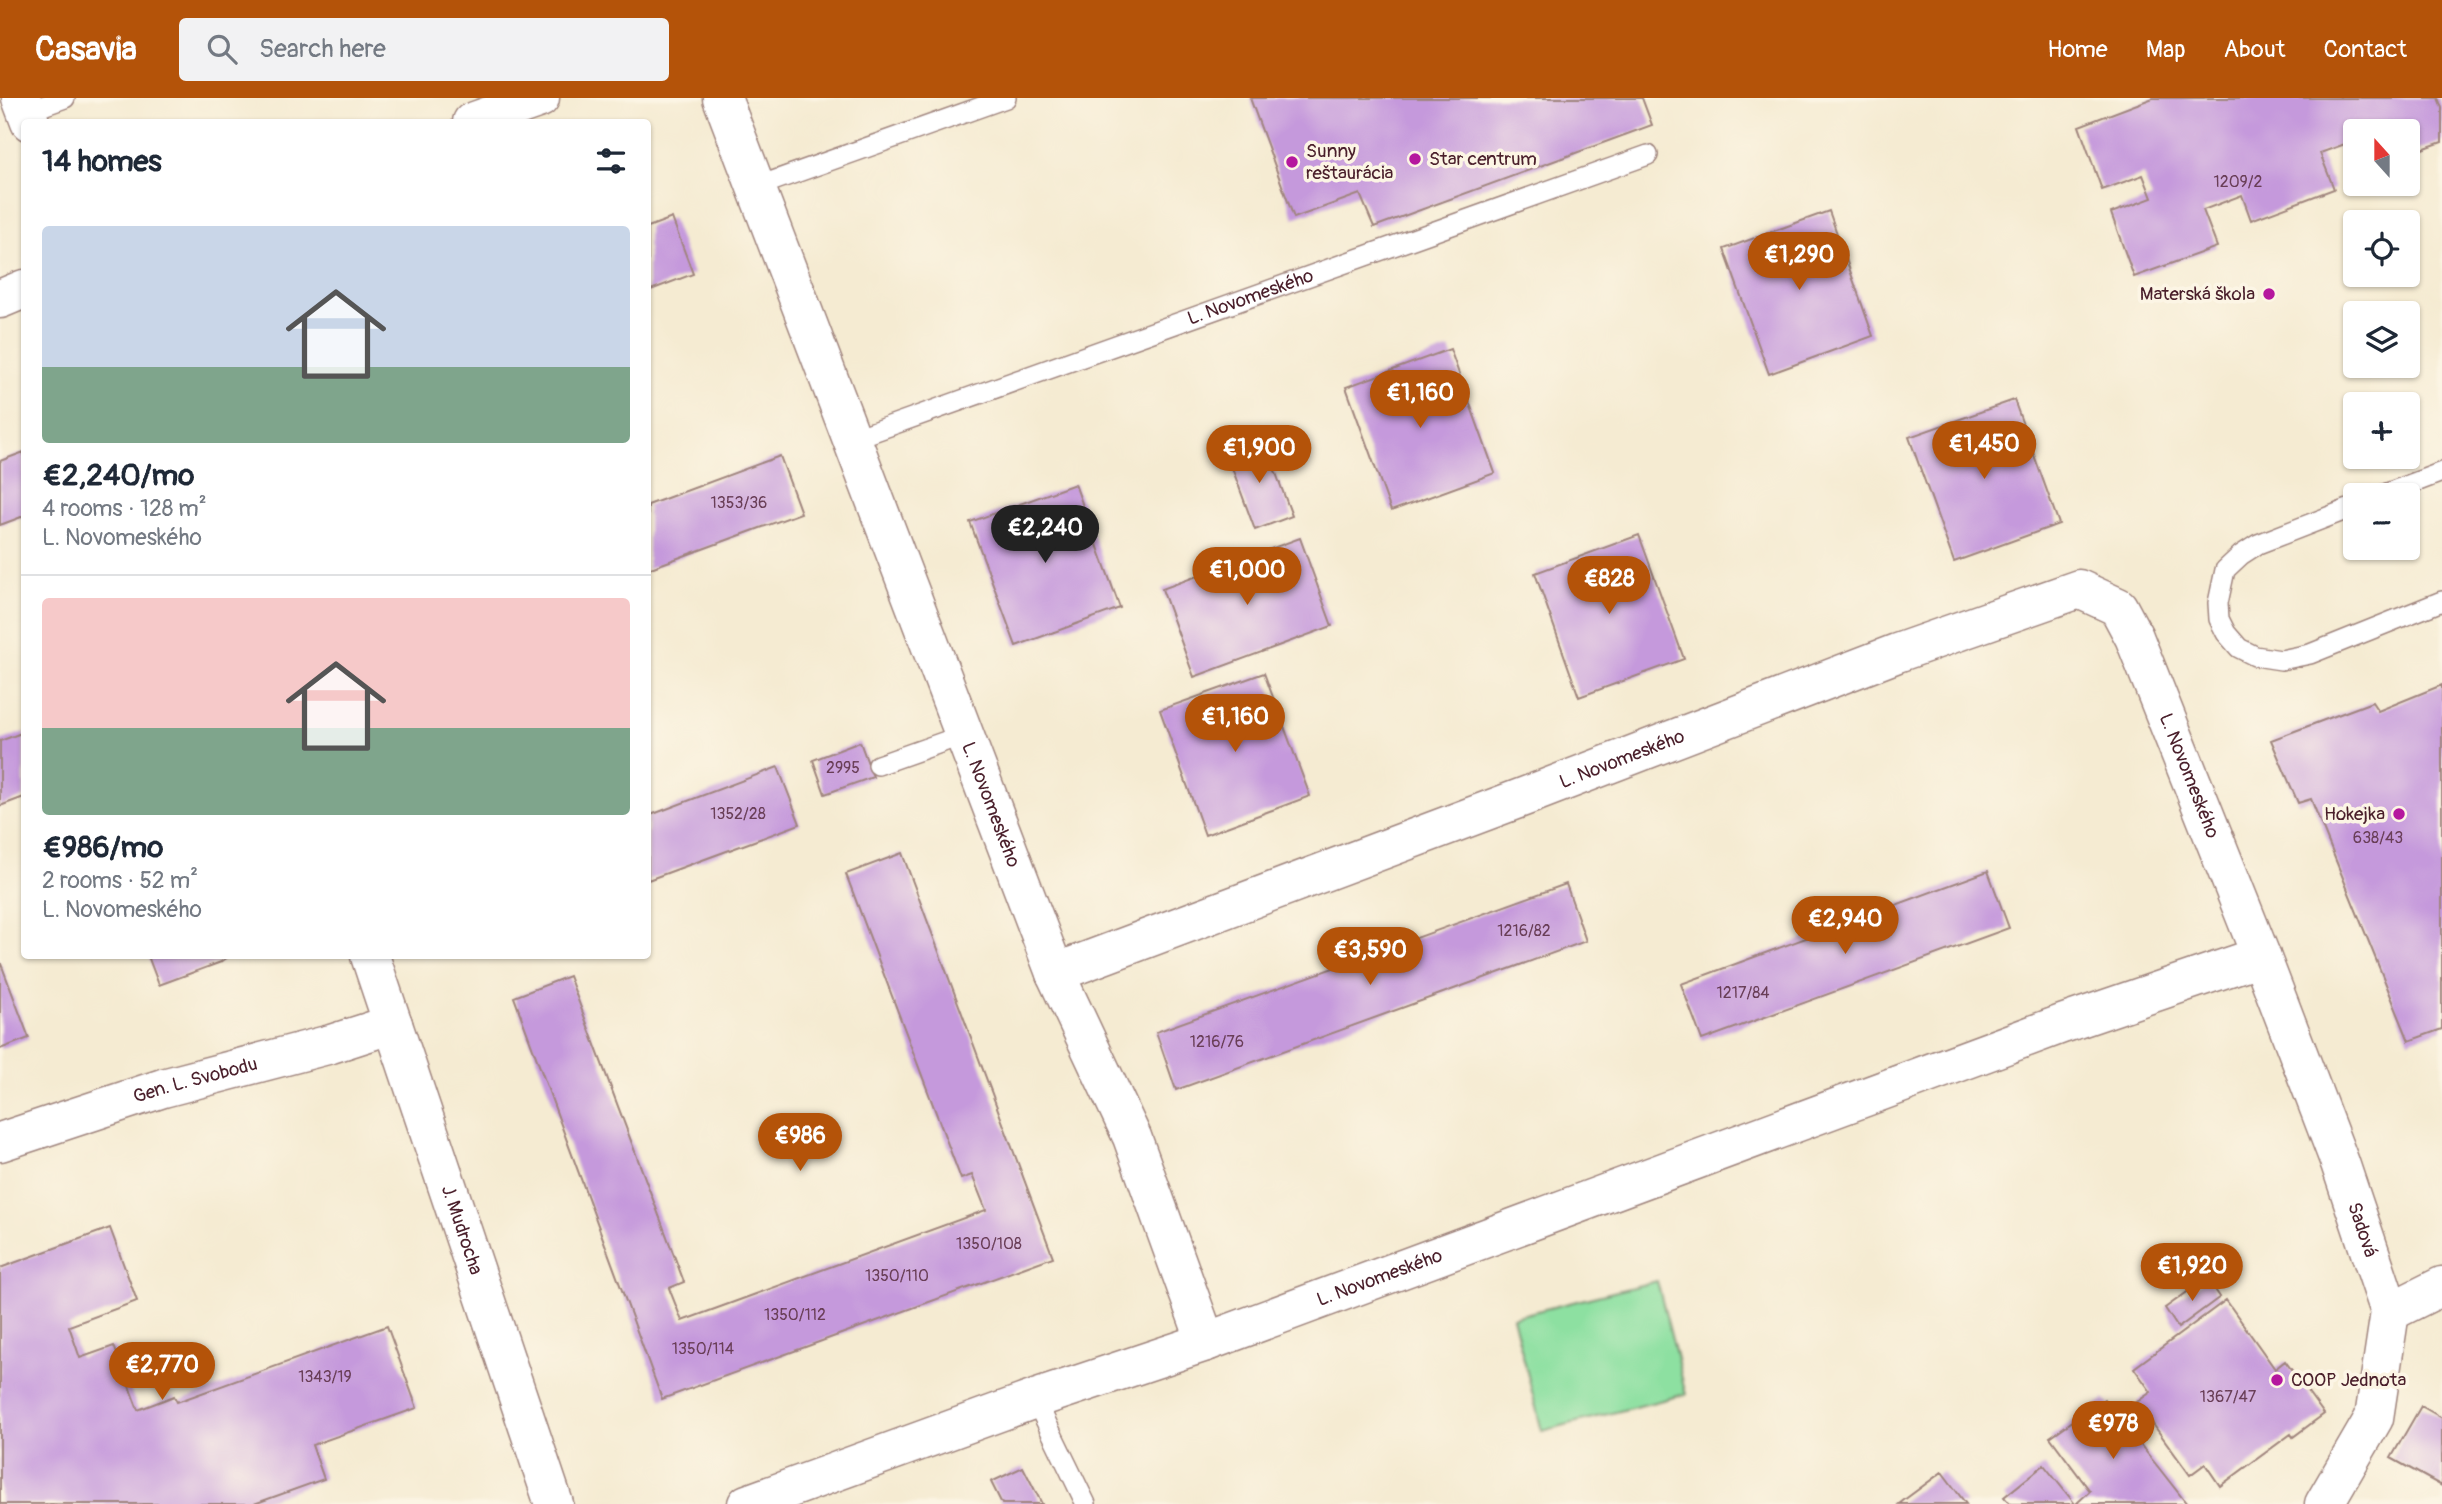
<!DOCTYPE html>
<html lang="en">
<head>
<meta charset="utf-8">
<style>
  :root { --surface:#fff; --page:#f2f2f3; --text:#1f2937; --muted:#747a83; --line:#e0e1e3; --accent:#b45309 }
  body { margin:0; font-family:Pangolin,sans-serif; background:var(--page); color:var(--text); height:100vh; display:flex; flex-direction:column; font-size:26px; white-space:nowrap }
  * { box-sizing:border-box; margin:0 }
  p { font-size:23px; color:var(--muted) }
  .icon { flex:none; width:38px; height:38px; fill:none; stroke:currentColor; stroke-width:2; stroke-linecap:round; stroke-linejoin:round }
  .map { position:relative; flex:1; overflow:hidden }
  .sheet { position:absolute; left:21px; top:21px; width:630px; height:840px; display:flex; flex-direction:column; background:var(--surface); border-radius:7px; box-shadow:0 2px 5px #0004 }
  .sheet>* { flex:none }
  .needle { width:46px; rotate:339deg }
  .fabs { position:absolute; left:2343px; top:21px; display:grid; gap:14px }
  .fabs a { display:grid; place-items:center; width:77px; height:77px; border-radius:7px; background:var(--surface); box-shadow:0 2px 5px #0004; font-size:35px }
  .price { position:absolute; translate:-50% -60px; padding:0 16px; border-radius:24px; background:var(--accent); color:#fff; font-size:23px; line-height:46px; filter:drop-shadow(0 2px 4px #0008) }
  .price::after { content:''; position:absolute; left:50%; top:42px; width:21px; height:16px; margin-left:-10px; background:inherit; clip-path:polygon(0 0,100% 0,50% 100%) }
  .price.selected { background:#222; color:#fff }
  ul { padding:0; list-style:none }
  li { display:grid; align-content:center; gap:14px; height:371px; padding:0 21px }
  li+li { border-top:2px solid var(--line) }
  li span { display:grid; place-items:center; height:217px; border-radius:7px; color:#555 }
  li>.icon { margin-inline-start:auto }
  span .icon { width:126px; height:126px; fill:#fffc; stroke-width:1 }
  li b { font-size:30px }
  h2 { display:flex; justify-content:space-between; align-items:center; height:84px; padding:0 21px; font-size:30px }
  header { display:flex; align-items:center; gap:42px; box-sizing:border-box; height:98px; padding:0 35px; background:var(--accent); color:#fff }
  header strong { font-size:33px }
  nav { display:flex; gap:38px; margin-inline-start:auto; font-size:24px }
  .search { width:490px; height:63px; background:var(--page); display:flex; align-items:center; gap:18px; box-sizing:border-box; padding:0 24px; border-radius:7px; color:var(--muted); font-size:26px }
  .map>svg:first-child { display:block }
</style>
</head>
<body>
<header>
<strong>Casavia</strong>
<div class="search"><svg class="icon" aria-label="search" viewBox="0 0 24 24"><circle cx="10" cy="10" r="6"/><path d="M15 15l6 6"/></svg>Search here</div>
<nav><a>Home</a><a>Map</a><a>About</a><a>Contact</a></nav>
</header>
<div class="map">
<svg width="2442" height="1406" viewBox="0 0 2442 1406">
  <rect width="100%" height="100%" fill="#fcf5e5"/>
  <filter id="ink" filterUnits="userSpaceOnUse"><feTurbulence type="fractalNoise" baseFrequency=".0143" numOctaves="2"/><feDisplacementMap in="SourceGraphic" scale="14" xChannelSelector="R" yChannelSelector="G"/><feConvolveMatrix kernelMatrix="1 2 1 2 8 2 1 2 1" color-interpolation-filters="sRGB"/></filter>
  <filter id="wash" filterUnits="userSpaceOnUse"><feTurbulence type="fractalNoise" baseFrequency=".00686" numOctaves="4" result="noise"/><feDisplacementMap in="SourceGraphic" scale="28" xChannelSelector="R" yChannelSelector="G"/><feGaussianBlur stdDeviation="1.57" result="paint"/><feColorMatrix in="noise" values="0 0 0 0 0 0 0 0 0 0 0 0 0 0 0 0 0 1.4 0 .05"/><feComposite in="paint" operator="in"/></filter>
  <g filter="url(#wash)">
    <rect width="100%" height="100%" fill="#f5ebd2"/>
    <!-- green -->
    <path fill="#8de0a1" stroke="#6c8066" stroke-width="2" d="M1657 1183 1686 1296 1542 1333 1513 1219Z"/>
    <g id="blocks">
      <!-- building -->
      <path fill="#c599dc" d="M1250 0H1642L1652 27 1374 129 1360 96 1294 120Z
        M2153 0H2438L2442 10V44L2408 56V33H2356V42L2320 55 2334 91 2251 122 2242 97 2203 112 2217 149 2134 179 2111 115 2152 100 2143 77 2102 92 2079 28Z
        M1829 113 1873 238 1769 276 1724 151Z
        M672 120 693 176 648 193V129Z
        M1450 251 1495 375 1391 413 1346 289Z
        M2014 302 2059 426 1954 464 1909 339Z
        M1264 343 1292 418 1255 432 1227 356Z
        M24 354V418L0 427V363Z
        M780 358 801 415 648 471V407Z
        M1075 386 1120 510 1016 548 970 424Z
        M1639 437 1684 561 1579 599 1535 475Z
        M1300 440 1332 528 1194 579 1162 491Z
        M1264 575 1310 698 1205 737 1160 612Z
        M2442 587V931L2409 943 2311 701 2298 705 2271 642 2372 604 2378 613Z
        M24 634V699L0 708V643Z
        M860 644 873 679 825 696 813 662Z
        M778 669 800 726 648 782V718Z
        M902 755 1053 1159 662 1301 514 899 569 878 684 1184 669 1190 682 1223 986 1112 972 1077 961 1081 846 776Z
        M1988 773 2009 830 1702 942 1681 886Z
        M1566 786 1586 843 1176 992 1156 934Z
        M148 858H229L221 864 159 887Z
        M0 863 29 940 0 951Z
        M110 1130 137 1203 69 1228 80 1260 114 1248 138 1312 174 1298 177 1304 387 1228 417 1310 312 1347 324 1381 254 1406H0V1170Z
        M2207 1180 2220 1199 2178 1230 2165 1210Z
        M2226 1202 2275 1271 2285 1263 2324 1316 2293 1339 2291 1336 2220 1388 2205 1366 2190 1377 2137 1304 2151 1294 2134 1270Z
        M2104 1301 2162 1374 2187 1406H2076L2090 1393 2050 1339Z
        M2421 1308 2442 1320V1388L2391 1360Z
        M2044 1367 2075 1406H2010L2004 1399Z
        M1023 1369 1042 1406H1002L991 1384Z
        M1942 1374 1966 1406H1899L1904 1402Z"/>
    </g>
  </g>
  <g filter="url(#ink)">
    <use href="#blocks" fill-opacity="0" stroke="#a0857e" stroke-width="2"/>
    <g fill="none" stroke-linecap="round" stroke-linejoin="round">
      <!-- lane casing -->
      <g stroke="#a0857e" stroke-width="22">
        <g id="lane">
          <path d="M26 14 65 0"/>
          <path d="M756 89 1006 0"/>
          <path id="s1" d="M853 341 1648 57"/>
          <path d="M2382 397 2442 374"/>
          <path d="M2356 408 2258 446 2241 457 2225 472 2218 505 2219 521 2226 535 2239 550 2255 558 2281 562 2310 556 2442 503"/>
          <path d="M878 667 963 637"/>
          <path d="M1035 1301 1086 1406"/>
        </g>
      </g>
      <!-- street casing -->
      <g stroke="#a0857e" stroke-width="41">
        <g id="street">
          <path d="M21 0 30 24"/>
          <path id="s2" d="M722 0 1055 875 1132 1039 1206 1244"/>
          <path id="s3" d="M370 858 554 1406"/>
          <path id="s4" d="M1055 875 1526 698 1897 555 2079 491 2118 509 2134 539 2261 858 2340 1065 2390 1214 2374 1320 2324 1406"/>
          <path id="s5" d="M0 1044 163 990 331 946 393 926"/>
          <path d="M2390 1214 2442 1188"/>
          <path id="s6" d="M747 1406 1035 1301 1206 1244 2062 926 2261 858"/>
        </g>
      </g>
      <!-- secondary casing -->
      <g stroke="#a0857e" stroke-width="41">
        <path id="secondary" d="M472 24 540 0
          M0 201 24 191"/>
      </g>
      <!-- lane -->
      <use href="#lane" stroke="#fff" stroke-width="19"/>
      <!-- street -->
      <use href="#street" stroke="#fff" stroke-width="38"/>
      <!-- secondary -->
      <use href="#secondary" stroke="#fff" stroke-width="38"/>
    </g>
  </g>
  <!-- markers -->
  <g fill="#b5179e" stroke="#fcf5e5" stroke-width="2.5">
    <circle cx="1415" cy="61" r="7"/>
    <circle cx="1292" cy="64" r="7"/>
    <circle cx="2269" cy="196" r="7"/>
    <circle cx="2399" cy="716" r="7"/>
    <circle cx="2277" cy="1282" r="7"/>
  </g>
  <g text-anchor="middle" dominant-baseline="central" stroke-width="7" stroke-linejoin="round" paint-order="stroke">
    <!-- number labels -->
    <g font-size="16" fill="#693e57">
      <text x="2238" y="84">1209/2</text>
      <text x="739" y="405">1353/36</text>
      <text x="843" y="670">2995</text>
      <text x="738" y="716">1352/28</text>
      <text x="2378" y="740">638/43</text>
      <text x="1524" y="833">1216/82</text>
      <text x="1743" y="895">1217/84</text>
      <text x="1217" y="944">1216/76</text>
      <text x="989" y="1146">1350/108</text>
      <text x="897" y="1178">1350/110</text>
      <text x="795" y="1217">1350/112</text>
      <text x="703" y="1251">1350/114</text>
      <text x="325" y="1279">1343/19</text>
      <text x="2228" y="1299">1367/47</text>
    </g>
    <!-- poi labels -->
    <g font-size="19" fill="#4a1f2b" stroke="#fcf5e5" text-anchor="start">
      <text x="1306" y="53">Sunny<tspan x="1306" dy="22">reštaurácia</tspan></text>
      <text x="1429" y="61">Star centrum</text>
      <text x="2255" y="196" text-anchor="end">Materská škola</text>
      <text x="2385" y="716" text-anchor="end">Hokejka</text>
      <text x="2291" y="1282">COOP Jednota</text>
    </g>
    <!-- street labels -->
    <g font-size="19" fill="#4a1f2b" stroke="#fcf5e5">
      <text stroke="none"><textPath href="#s1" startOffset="422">L. Novomeského</textPath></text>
      <text stroke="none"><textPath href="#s4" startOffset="606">L. Novomeského</textPath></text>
      <text stroke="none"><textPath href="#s4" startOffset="1320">L. Novomeského</textPath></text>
      <text stroke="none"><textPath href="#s2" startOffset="756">L. Novomeského</textPath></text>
      <text stroke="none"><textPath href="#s5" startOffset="205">Gen. L. Svobodu</textPath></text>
      <text stroke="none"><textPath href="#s3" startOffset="289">J. Mudrocha</textPath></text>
      <text stroke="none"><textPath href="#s4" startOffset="1806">Sadová</textPath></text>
      <text stroke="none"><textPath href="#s6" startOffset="672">L. Novomeského</textPath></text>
    </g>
  </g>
</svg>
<div class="fabs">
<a><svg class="needle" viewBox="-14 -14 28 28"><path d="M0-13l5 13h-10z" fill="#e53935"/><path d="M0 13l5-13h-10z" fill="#747a83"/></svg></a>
<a><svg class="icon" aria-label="locate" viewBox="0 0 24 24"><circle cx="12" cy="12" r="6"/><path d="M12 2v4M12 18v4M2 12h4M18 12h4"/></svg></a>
<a><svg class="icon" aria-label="layers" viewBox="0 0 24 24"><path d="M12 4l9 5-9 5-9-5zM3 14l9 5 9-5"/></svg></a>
<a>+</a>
<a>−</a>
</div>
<b class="price" style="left:1799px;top:194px">€1,290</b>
<b class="price" style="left:1420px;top:332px">€1,160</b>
<b class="price" style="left:1984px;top:383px">€1,450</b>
<b class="price" style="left:1259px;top:387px">€1,900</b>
<b class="price selected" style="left:1045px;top:467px">€2,240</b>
<b class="price" style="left:1247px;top:509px">€1,000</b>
<b class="price" style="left:1609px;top:518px">€828</b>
<b class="price" style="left:1235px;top:656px">€1,160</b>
<b class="price" style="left:1845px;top:858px">€2,940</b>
<b class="price" style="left:1370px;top:889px">€3,590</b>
<b class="price" style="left:800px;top:1075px">€986</b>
<b class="price" style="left:2192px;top:1205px">€1,920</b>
<b class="price" style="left:162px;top:1304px">€2,770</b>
<b class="price" style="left:2113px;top:1363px">€978</b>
<section class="sheet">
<h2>14 homes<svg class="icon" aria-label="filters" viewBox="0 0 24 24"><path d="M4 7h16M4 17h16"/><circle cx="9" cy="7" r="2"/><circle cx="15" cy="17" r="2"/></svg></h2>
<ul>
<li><span style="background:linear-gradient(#c9d6e8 65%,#7fa58c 0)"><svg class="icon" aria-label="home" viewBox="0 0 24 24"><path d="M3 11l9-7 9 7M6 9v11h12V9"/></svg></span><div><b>€2,240/mo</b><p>4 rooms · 128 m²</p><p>L. Novomeského</p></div></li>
<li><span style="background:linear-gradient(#f6c9c9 60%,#7fa58c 0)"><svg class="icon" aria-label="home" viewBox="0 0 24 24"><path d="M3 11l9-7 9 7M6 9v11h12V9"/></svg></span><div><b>€986/mo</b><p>2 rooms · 52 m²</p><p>L. Novomeského</p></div></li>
</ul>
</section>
</div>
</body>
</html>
